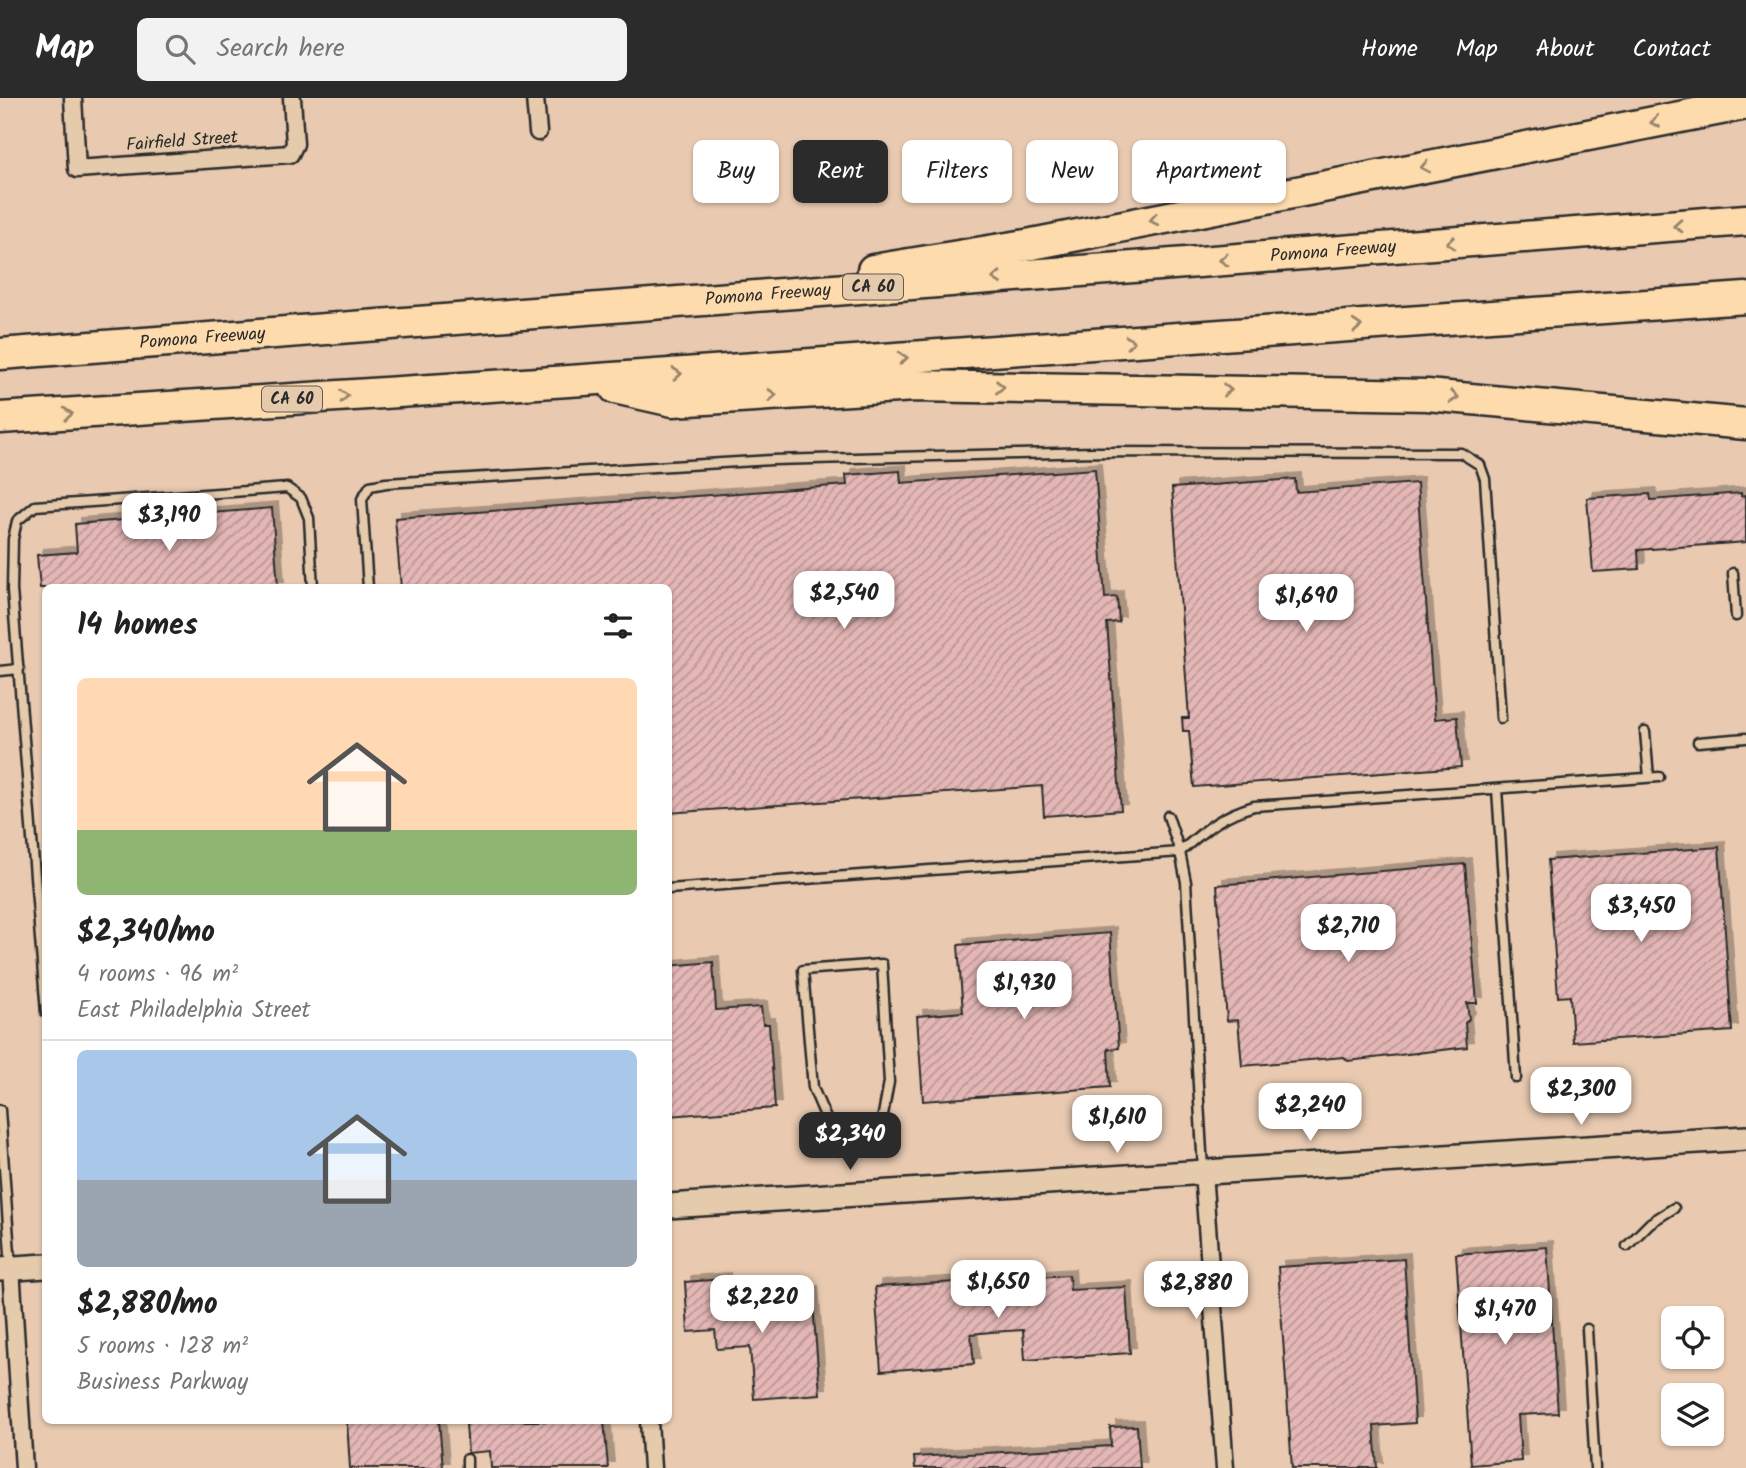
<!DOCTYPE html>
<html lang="en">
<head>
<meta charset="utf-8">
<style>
  :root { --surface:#fff; --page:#f2f2f2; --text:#222; --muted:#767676; --line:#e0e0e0; --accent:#2b2b2b }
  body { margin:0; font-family:Kalam,sans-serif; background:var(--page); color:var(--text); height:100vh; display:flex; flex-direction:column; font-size:26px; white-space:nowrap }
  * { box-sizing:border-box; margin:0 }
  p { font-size:23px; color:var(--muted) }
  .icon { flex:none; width:38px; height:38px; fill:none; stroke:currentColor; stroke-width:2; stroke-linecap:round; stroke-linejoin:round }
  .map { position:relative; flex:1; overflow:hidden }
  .side { position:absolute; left:42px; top:486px; width:630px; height:840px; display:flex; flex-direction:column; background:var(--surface); border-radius:10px; box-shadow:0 2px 5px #0004 }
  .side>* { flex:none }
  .hud { position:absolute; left:693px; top:42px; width:665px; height:63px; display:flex; gap:14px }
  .buttons { position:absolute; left:1661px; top:1208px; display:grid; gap:14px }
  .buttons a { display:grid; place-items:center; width:63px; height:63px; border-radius:10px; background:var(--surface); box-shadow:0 2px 5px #0004; font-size:35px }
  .price { position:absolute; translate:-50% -60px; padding:0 16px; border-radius:14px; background:#fff; color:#222; font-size:23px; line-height:46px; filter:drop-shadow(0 2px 4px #0008) }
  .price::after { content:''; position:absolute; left:50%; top:42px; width:21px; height:16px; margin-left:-10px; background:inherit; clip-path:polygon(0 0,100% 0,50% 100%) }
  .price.current { background:var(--accent); color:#fff }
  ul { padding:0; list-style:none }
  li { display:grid; align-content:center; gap:14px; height:371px; padding:0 35px }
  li+li { border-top:2px solid var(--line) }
  li span { display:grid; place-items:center; height:217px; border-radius:10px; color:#555 }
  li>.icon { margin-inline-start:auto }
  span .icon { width:126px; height:126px; fill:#fffc; stroke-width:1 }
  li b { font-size:30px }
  h2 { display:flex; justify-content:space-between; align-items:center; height:84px; padding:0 35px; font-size:30px }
  .chip { padding:0 24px; border-radius:10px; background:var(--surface); box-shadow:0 2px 5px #0004; font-size:24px; line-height:63px }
  .chip.current { background:var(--accent); color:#fff }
  header { display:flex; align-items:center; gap:42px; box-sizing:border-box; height:98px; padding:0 35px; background:var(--accent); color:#fff }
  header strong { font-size:33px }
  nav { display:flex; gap:38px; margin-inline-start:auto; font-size:24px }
  .search { width:490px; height:63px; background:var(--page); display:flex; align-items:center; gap:18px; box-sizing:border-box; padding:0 24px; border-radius:10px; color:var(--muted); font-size:26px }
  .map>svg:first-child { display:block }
</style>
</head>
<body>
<header>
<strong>Map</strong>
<div class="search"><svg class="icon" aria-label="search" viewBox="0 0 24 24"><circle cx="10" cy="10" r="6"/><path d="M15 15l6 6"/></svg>Search here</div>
<nav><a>Home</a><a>Map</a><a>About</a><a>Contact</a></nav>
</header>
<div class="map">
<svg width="1746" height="1370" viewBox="0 0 1746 1370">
  <defs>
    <pattern id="building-hatch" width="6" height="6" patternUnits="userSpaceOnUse" patternTransform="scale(1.75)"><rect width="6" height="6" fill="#e4b7b6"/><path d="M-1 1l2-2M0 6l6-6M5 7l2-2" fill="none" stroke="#b99594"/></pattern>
    <filter id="shadow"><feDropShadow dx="6" dy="-6" stdDeviation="0" flood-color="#0004"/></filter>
  </defs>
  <rect width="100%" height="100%" fill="#e9cab1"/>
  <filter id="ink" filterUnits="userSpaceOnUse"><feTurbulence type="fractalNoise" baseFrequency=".0143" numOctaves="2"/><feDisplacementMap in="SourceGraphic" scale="14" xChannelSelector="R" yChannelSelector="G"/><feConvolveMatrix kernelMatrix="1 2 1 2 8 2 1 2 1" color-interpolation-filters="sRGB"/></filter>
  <g filter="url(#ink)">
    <!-- building -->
    <path fill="url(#building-hatch)" stroke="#2b2b2b" stroke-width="2" filter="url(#shadow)" d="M1095 371 1105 500 1117 499 1119 524 1107 525 1121 712 1044 718 1042 688 668 715V490H401L395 420 847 387 846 377 900 373 901 385Z
      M1295 381 1296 394 1417 385 1435 621 1457 619 1461 669 1194 689 1189 633H1183L1182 620H1189L1172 390Z
      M1741 395V398L1746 397V444L1638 452 1639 471 1593 474 1587 400 1650 396 1651 402Z
      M272 410 278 489 40 490 37 457 77 454 75 426Z
      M1719 749 1732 933 1573 944 1570 898 1558 899 1548 762Z
      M1465 766 1477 905H1467L1469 921 1465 925 1467 949 1348 963 1344 959 1242 968 1238 922 1227 923 1217 787Z
      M1110 835 1119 950 1108 951 1110 989 923 1003 917 918 963 914 958 847Z
      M713 864 716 912 761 909 763 926H769L775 1010 668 1018V868Z
      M1547 1149 1558 1315 1518 1317 1521 1363 1471 1367 1456 1156Z
      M1404 1161 1415 1325 1374 1328 1377 1370H1292L1278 1169Z
      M1069 1177 1070 1192 1126 1189 1130 1255 1025 1262 1023 1232 991 1234 971 1236 974 1266 881 1273 875 1189Z
      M724 1181 726 1200 812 1194 820 1296 754 1301 750 1249 717 1251 715 1232 688 1234 685 1184Z
      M347 1323H439L443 1370H350Z
      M483 1323H604L608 1370H491L490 1353 468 1355 466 1326Z
      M1137 1328 1140 1370H915L914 1359 1111 1348 1110 1329Z"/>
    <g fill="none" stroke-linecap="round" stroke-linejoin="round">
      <!-- lane casing -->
      <g stroke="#2b2b2b" stroke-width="13">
        <path id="lane" d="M1733 475 1736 518
          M368 490 362 401 370 388 386 385 772 362 1094 354 1461 355 1480 367 1485 381 1501 620
          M0 573 19 571
          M1645 634 1649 679
          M1698 644 1746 640
          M1497 691 1516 980
          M1168 718 1180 754 1186 784 1203 1071
          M668 791 1180 754C1206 731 1220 718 1254 708L1659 679
          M46 915 12 492 13 441 17 423 35 408 287 390 301 400 309 420 313 490
          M0 1012 11 1170
          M828 1025 813 990 803 872 882 866 889 984 882 1022
          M1627 1148 1650 1125 1674 1110
          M1587 1231 1595 1370
          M467 1361V1370"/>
      </g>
      <!-- street casing -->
      <g stroke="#2b2b2b" stroke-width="21">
        <path id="street" d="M73 0 77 71 290 56 295 46 292 0
          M535 0 538 34
          M1203 1074 1225 1370
          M11 1170 24 1370
          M649 1323 652 1370"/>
      </g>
      <!-- secondary casing -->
      <g stroke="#2b2b2b" stroke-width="28">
        <path id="secondary" d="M668 1108 1746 1040
          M0 1171 46 1168"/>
      </g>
      <!-- highway casing -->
      <g stroke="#2b2b2b" stroke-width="35">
        <g id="highway">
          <path d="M873 172 1032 146 1746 6"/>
          <path id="s1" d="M0 256 1746 122"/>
          <path d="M615 290 673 303 915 288 1427 297 1746 326"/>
          <path d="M0 320 584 282 1746 200"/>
        </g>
      </g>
      <!-- lane -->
      <use href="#lane" stroke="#e5cbac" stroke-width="8"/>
      <!-- street -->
      <use href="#street" stroke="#e5cbac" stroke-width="16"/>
      <!-- secondary -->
      <use href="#secondary" stroke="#e5cbac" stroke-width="23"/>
      <!-- highway -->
      <use href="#highway" stroke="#fedbac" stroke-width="30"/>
    </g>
    <!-- one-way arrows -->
    <defs><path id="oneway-chevron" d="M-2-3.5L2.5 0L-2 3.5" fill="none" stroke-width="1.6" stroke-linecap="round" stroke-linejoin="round" transform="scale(1.75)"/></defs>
    <g stroke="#94836c">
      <use href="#oneway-chevron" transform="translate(1655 24) rotate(169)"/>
      <use href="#oneway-chevron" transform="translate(1425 69) rotate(169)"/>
      <use href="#oneway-chevron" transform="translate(1154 122) rotate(169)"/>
      <use href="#oneway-chevron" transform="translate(1678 128) rotate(176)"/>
      <use href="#oneway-chevron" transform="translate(1451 145) rotate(176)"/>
      <use href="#oneway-chevron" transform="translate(1224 162) rotate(176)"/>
      <use href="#oneway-chevron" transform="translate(997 180) rotate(176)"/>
      <use href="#oneway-chevron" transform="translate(1357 228) rotate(-4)"/>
      <use href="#oneway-chevron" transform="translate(1130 244) rotate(-4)"/>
      <use href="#oneway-chevron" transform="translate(903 260) rotate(-4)"/>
      <use href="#oneway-chevron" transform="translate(677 276) rotate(-4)"/>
      <use href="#oneway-chevron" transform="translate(1000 289) rotate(1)"/>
      <use href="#oneway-chevron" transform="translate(1227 292) rotate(1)"/>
      <use href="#oneway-chevron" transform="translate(772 297) rotate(-3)"/>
      <use href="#oneway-chevron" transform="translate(344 298) rotate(-4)"/>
      <use href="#oneway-chevron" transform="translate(1454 299) rotate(5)"/>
      <use href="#oneway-chevron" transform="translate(68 316) rotate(-4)"/>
    </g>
  </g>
  <g text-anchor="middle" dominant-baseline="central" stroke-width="5" stroke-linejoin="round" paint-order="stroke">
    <!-- shield labels -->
    <g fill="#e5cbac" stroke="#635b52" stroke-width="2">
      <rect x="843" y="176.5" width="60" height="25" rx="5"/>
      <rect x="262" y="288.5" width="60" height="25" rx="5"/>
    </g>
    <g font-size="16" font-weight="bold" fill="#2b2b2b">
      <text x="873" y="189">CA 60</text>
      <text x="292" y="301">CA 60</text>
    </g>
    <!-- street labels -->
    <g font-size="18" fill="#2b2b2b" stroke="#e5cbac">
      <text transform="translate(182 44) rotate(-4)">Fairfield Street</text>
      <text stroke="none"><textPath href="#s1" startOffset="1337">Pomona Freeway</textPath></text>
      <text stroke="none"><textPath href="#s1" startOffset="770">Pomona Freeway</textPath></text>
      <text stroke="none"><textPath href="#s1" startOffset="203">Pomona Freeway</textPath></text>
    </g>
  </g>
</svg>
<div class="buttons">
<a><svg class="icon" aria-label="locate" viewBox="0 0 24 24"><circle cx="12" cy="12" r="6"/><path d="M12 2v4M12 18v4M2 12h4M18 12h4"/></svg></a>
<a><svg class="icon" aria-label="layers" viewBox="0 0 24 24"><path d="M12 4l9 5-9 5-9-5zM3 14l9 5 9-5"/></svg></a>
</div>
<b class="price" style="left:169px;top:455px">$3,190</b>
<b class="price" style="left:844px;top:533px">$2,540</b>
<b class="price" style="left:1306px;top:536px">$1,690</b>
<b class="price" style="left:1641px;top:846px">$3,450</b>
<b class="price" style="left:1348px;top:866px">$2,710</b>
<b class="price" style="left:1024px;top:923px">$1,930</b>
<b class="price" style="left:1581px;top:1029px">$2,300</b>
<b class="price" style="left:1310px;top:1045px">$2,240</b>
<b class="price" style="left:1117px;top:1057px">$1,610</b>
<b class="price current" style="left:850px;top:1074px">$2,340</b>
<b class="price" style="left:998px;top:1222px">$1,650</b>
<b class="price" style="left:1196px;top:1223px">$2,880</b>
<b class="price" style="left:762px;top:1237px">$2,220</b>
<b class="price" style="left:1505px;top:1249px">$1,470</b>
<div class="hud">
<a class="chip">Buy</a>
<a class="chip current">Rent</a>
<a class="chip">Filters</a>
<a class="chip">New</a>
<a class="chip">Apartment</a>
</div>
<section class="side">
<h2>14 homes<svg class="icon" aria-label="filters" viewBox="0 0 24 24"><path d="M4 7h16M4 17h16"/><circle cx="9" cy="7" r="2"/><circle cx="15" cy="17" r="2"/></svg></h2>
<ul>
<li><span style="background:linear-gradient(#ffd9b3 70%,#8fb573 0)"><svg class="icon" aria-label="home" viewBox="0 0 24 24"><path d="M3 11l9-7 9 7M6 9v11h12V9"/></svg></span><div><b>$2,340/mo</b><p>4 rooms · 96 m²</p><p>East Philadelphia Street</p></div></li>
<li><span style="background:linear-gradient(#a9c7e8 60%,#9aa5b1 0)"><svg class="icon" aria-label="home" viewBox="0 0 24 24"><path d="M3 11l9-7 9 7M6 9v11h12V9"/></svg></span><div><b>$2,880/mo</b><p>5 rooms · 128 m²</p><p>Business Parkway</p></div></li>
</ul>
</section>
</div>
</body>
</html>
